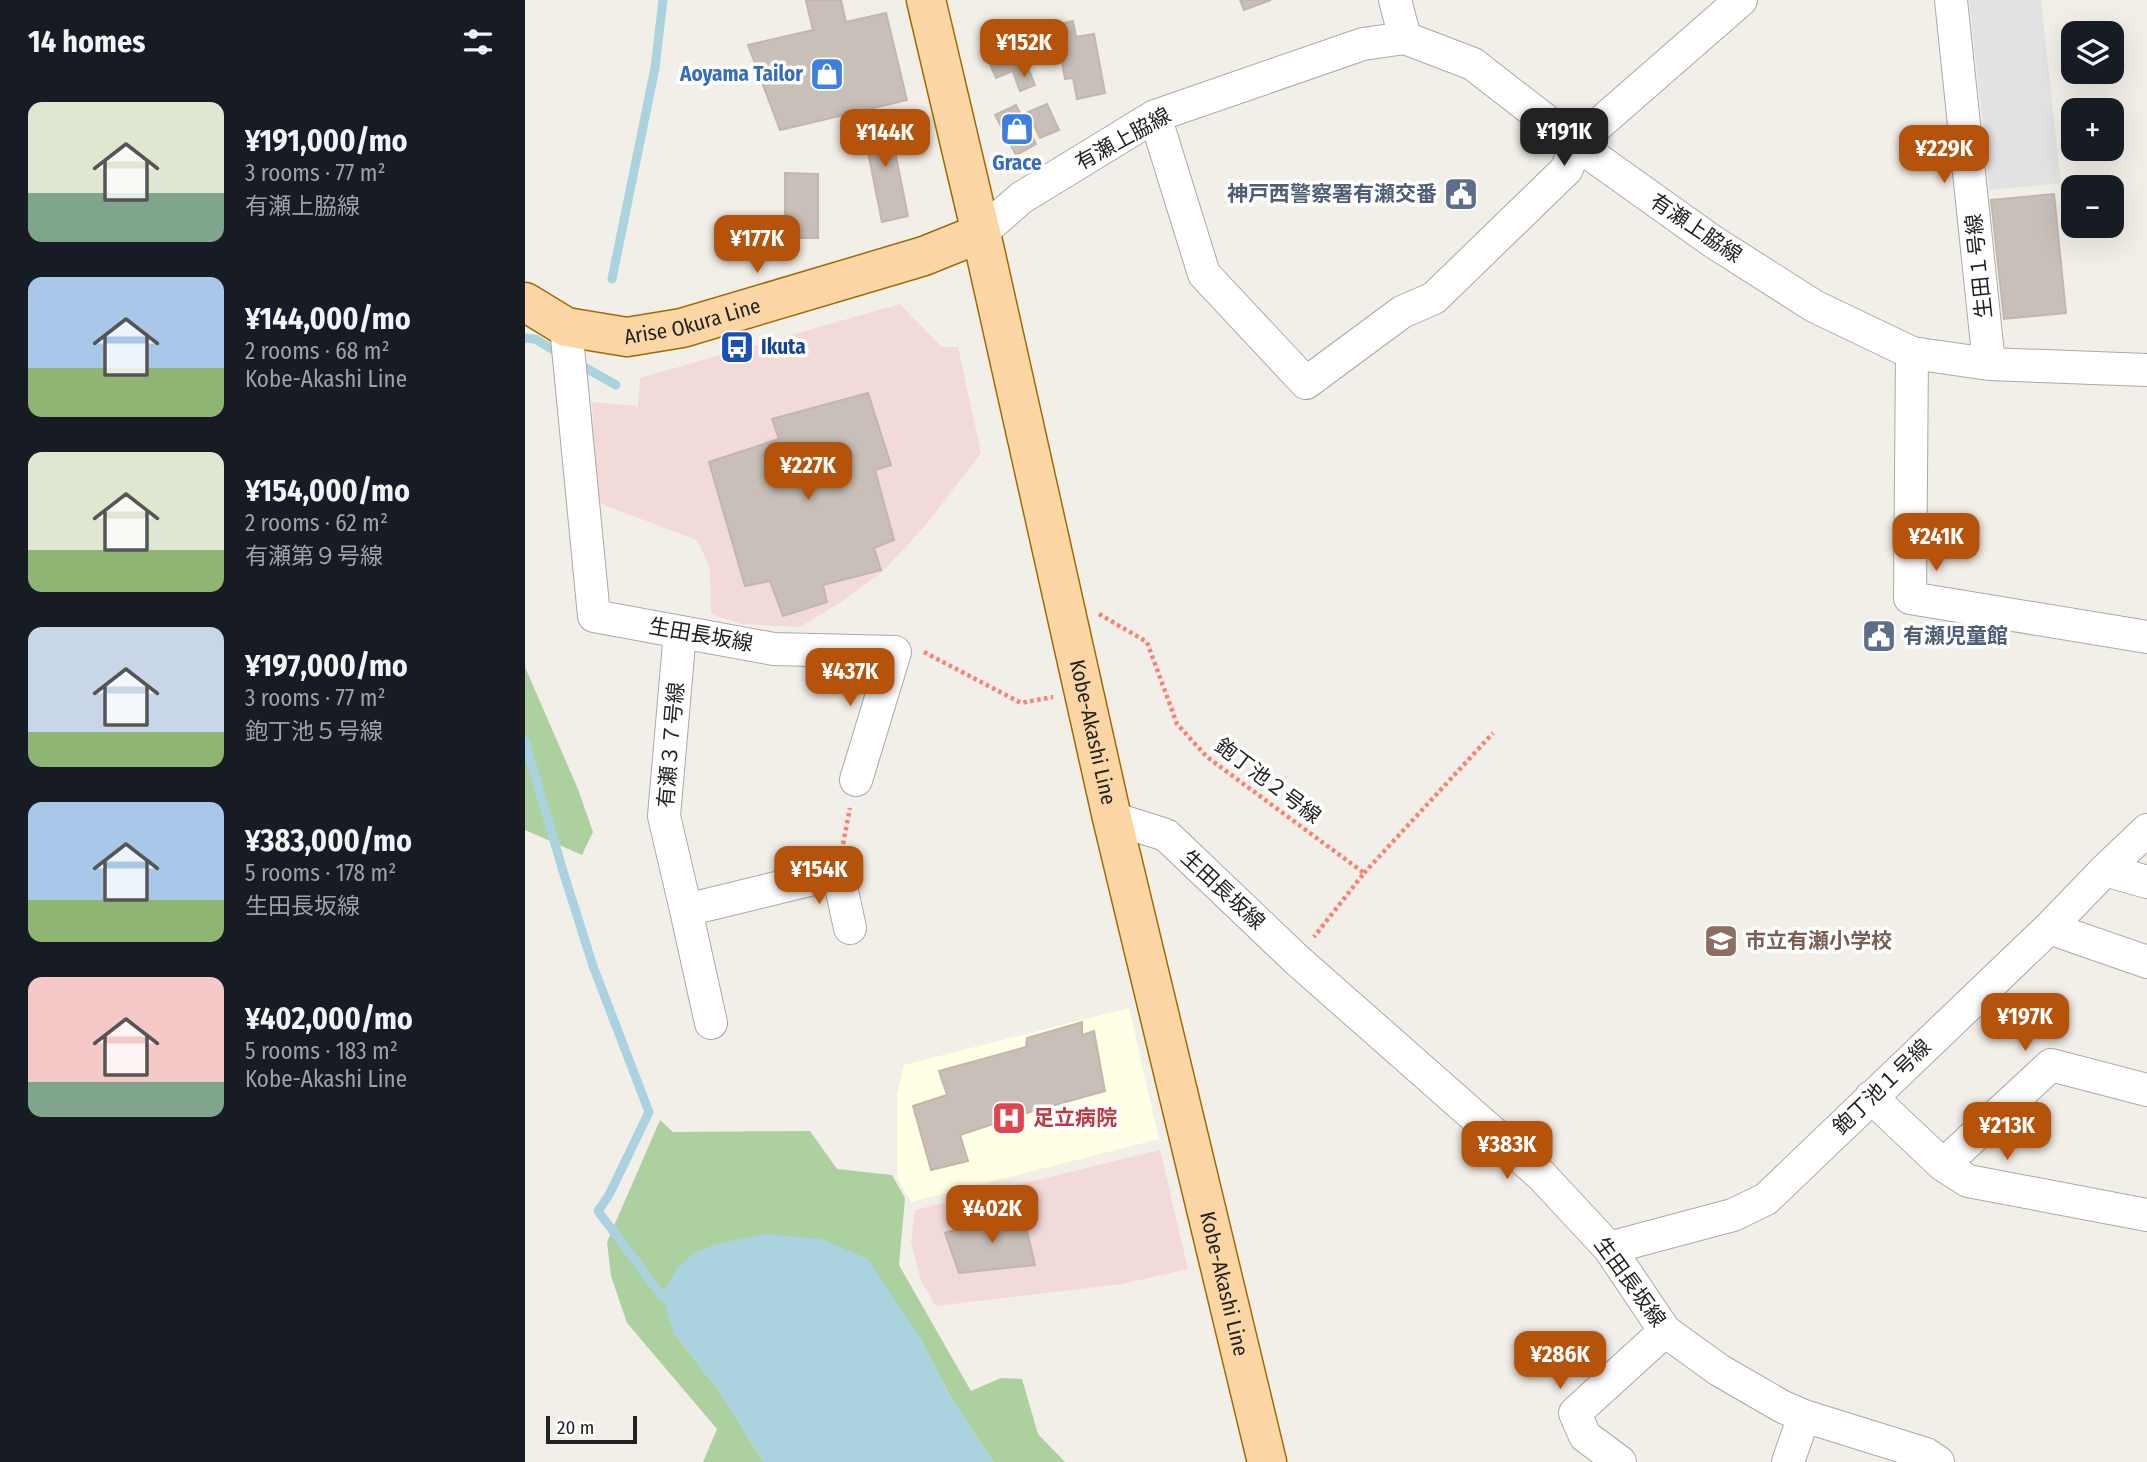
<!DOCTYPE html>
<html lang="en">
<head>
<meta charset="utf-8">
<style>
  :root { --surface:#171b24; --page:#242831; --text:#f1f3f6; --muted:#9ea1a6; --accent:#b45309 }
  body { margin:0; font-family:"Fira Sans Condensed","Noto Sans JP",sans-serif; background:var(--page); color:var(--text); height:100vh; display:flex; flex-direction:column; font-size:26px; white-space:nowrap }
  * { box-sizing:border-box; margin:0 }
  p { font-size:23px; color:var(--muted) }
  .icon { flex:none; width:38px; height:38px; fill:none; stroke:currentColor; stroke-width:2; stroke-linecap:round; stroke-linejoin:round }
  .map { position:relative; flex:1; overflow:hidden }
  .side { display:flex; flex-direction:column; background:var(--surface); width:525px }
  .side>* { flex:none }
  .tools { position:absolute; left:1536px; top:21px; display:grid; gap:14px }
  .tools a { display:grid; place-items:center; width:63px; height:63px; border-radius:14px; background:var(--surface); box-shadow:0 7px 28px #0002; font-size:35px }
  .scale { position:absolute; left:21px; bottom:18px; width:91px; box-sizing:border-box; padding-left:7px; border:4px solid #222; border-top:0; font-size:19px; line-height:24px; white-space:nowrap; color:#222; -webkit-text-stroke:5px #fff; paint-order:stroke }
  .price { position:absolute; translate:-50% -60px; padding:0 16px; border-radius:14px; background:var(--accent); color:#fff; font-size:23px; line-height:46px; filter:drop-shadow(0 2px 4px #0008) }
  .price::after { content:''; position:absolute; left:50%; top:42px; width:21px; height:16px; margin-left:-10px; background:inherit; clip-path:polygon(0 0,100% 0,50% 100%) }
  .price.active { background:#222; color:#fff }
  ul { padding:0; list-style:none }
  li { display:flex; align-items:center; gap:21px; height:175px; padding:0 28px }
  li span { display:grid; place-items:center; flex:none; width:196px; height:140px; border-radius:14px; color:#555 }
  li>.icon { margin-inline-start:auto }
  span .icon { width:84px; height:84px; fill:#fffc; stroke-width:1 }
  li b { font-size:30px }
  h2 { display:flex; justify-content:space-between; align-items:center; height:84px; padding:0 28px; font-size:30px }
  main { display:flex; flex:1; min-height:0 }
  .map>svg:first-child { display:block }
</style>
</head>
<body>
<main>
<section class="side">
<h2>14 homes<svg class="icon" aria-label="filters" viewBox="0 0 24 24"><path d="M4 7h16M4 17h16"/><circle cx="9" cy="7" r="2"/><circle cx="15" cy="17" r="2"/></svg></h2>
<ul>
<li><span style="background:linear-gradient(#dfe7d0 65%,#7fa58c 0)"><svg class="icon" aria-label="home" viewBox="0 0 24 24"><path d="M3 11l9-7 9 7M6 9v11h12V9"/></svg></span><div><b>¥191,000/mo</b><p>3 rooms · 77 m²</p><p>有瀬上脇線</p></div></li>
<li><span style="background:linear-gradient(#a9c7e8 65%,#8fb573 0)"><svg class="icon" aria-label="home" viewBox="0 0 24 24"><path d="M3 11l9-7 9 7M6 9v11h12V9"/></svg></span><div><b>¥144,000/mo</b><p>2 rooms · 68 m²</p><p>Kobe-Akashi Line</p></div></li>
<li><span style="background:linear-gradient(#dfe7d0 70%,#8fb573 0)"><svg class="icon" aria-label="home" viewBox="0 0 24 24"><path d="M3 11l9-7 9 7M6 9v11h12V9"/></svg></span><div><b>¥154,000/mo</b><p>2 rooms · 62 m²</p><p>有瀬第９号線</p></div></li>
<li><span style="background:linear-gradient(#c9d6e8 75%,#8fb573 0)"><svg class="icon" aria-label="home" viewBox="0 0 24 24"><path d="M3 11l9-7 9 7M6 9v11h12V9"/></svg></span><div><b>¥197,000/mo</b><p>3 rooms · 77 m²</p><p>鉋丁池５号線</p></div></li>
<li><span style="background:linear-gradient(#a9c7e8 70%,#8fb573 0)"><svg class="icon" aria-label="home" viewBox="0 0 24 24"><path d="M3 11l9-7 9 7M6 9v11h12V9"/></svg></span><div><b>¥383,000/mo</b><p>5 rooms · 178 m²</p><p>生田長坂線</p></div></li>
<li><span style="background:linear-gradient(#f6c9c9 75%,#7fa58c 0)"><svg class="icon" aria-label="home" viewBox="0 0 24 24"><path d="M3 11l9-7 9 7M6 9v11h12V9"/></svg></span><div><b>¥402,000/mo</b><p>5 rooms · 183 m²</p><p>Kobe-Akashi Line</p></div></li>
</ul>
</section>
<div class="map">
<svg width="1622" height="1462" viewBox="0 0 1622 1462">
  <rect width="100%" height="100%" fill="#f2efe9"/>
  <!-- commercial -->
  <path fill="#f2dad9" d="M375 304 417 347H433L456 453 400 526 356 573 316 602 275 627 216 624 186 614 185 568 172 540 71 502 67 402 113 406 115 378Z
    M635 1150 663 1269 597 1284 411 1306 396 1281 386 1242 390 1210Z"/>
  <!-- education -->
  <path fill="#ffffe5" d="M604 1008 634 1139 386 1202 372 1177V1095L379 1065Z"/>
  <!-- forest -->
  <path fill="#add19e" d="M0 667 53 789 68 832 57 855 0 830Z
    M135 1120 148 1132 285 1131 312 1169 367 1175 380 1198 374 1265 446 1391 476 1378 497 1379 513 1434 540 1462H468L424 1394 394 1336 149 1333 194 1391 239 1462H178L192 1429 102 1323 86 1276 82 1242Z"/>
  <!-- parking -->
  <path fill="#e2e2e2" d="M1444 0H1516L1536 183 1465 190Z"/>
  <!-- water -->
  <path fill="#aad3df" d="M238 1234 296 1239 343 1259 394 1336 424 1394 468 1462H239L194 1391 149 1333 137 1296C142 1286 147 1275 154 1266 175 1243 210 1241 238 1234Z"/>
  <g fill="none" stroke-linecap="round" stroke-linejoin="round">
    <!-- stream -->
    <path stroke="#aad3df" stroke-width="9" d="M87 279 130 68 138 0
      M0 338 10 339 36 354
      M52 363 91 385
      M0 741 38 871 68 966 124 1112 84 1195 73 1211 137 1296H147"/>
  </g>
  <!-- building -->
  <path fill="#c7bfb8" stroke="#c4b6ab" stroke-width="2" d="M287 0H316L321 22 361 13 382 100 255 130 223 45 288 30 281 1Z
    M715 0H746L719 10Z
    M548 21 551 37 569 34 580 93 552 99 548 78 540 79 530 25Z
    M492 41 502 65 471 78 461 55Z
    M502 66 510 85 495 91 488 72Z
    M522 104 534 130 515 138 503 112Z
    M491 105 511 144 491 155 470 115Z
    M363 117 383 216 357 222 337 122Z
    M260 173 293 174V238H260Z
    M1529 194 1541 313 1479 319 1466 200Z
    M343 393 366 465 350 470 369 540 349 548 356 570 298 585 302 602 258 616 245 581 220 586 184 462 254 439 247 419Z
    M557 1022V1035L569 1031 580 1091 498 1114 435 1135 443 1161 406 1170 388 1106 422 1095 414 1071 501 1047 502 1038Z
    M497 1210 510 1265 434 1273 420 1233Z"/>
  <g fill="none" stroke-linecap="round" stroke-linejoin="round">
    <!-- minor casing -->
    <g stroke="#a9a9a9" stroke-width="34">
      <path id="minor" d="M870 0 880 38
        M1426 0 1464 364
        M630 116 679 274 781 383 877 312 909 298 1042 169 1051 144 1216 0
        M456 233 496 198 630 116 838 44 880 38 948 64 1051 144 1187 241 1289 306 1387 353 1464 364 1622 370
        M41 327 69 616 249 649 370 652 331 780
        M1387 353 1385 598 1622 637
        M155 632 139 816 161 910 313 873 325 928
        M587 818 641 835 772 960 1017 1176 1084 1248 1140 1331 1194 1370 1258 1407 1279 1416 1401 1454 1413 1462
        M1580 870 1622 882
        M161 910 186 1023
        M1524 928 1622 962
        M1346 1097 1418 1165 1443 1181 1622 1215
        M1418 1165 1526 1065 1622 1090
        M1084 1248 1208 1215 1241 1199 1524 928 1580 870 1622 830
        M1095 1462 1060 1436 1050 1413 1140 1331
        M1263 1462 1279 1416"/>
    </g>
    <!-- major casing -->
    <g stroke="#a06b00" stroke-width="41">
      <g id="major">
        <path id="s1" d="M401 0 456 233 587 818 742 1462"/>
        <path id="s2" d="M0 302 41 327 102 337 157 328 399 256 456 233"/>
      </g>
    </g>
    <!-- path -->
    <path stroke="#fa8072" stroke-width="4.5" stroke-dasharray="3.5 3.5" stroke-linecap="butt" d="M574 614 622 642 652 724 682 757 839 873 789 937
      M399 652 496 703 528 697
      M318 844 325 808
      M839 873 968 733"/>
    <!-- minor -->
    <use href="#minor" stroke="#fff" stroke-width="32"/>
    <!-- major -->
    <use href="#major" stroke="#fcd6a4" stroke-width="38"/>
  </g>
  <!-- icons -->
  <defs>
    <g id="shop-square" transform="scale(1.75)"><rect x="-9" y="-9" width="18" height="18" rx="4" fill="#3f7fe0" stroke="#fff"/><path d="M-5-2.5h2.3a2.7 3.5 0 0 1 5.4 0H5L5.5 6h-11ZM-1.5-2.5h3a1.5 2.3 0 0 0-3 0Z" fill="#fff"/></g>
    <g id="civic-square" transform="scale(1.75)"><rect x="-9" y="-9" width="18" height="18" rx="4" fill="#5c6f8a" stroke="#fff"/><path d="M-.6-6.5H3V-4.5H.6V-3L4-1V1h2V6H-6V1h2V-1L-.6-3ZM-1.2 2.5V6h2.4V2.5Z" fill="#fff"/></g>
    <g id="bus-square" transform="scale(1.75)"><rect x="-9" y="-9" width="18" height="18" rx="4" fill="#1a4fb4" stroke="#fff"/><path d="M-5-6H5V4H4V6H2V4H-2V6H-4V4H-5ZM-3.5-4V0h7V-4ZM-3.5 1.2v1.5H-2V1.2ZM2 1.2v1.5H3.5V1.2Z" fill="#fff"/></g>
    <g id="school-square" transform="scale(1.75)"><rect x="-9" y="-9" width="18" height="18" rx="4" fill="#8d6e63" stroke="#fff"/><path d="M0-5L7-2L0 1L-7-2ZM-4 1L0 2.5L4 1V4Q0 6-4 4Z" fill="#fff"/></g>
    <g id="hospital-square" transform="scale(1.75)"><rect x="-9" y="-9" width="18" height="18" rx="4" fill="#e0444e" stroke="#fff"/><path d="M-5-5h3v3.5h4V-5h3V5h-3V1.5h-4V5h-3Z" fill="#fff"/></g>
  </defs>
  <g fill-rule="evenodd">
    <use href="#shop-square" x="302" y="74"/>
    <use href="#shop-square" x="492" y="129"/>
    <use href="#civic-square" x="936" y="194"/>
    <use href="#bus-square" x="212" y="347"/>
    <use href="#civic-square" x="1354" y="636"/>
    <use href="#school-square" x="1196" y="941"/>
    <use href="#hospital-square" x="484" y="1118"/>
  </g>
  <g text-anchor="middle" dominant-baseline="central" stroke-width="7" stroke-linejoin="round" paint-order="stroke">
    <!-- shop labels -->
    <g font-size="21" font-weight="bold" fill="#366cbe" stroke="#fff" text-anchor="end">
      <text x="278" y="74">Aoyama Tailor</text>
      <text x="492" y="163" text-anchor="middle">Grace</text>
    </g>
    <!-- street labels -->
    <g font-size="21" fill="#222" stroke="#fff">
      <text transform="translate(598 139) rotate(-29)">有瀬上脇線</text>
      <text transform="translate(1171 228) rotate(34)">有瀬上脇線</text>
      <text transform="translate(1454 266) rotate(-96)">生田１号線</text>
      <text stroke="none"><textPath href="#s2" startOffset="177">Arise Okura Line</textPath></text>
      <text transform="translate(176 635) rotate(10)">生田長坂線</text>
      <text stroke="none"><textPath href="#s1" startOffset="751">Kobe-Akashi Line</textPath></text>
      <text transform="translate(146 745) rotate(-85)">有瀬３７号線</text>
      <text transform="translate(743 781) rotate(37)">鉋丁池２号線</text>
      <text transform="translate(698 890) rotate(43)">生田長坂線</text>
      <text transform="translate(1357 1087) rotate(-44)">鉋丁池１号線</text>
      <text transform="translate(1105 1282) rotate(54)">生田長坂線</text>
      <text stroke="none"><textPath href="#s1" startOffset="1318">Kobe-Akashi Line</textPath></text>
    </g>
    <!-- service labels -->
    <g font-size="21" font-weight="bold" fill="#4e5e75" stroke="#fff" text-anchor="end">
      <text x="912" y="194">神戸西警察署有瀬交番</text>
      <text x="1378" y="636" text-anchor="start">有瀬児童館</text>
    </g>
    <!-- transit labels -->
    <g font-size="21" font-weight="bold" fill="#164399" stroke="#fff" text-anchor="start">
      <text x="236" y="347">Ikuta</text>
    </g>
    <!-- education labels -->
    <g font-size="21" font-weight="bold" fill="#785e54" stroke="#fff" text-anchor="start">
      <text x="1220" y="941">市立有瀬小学校</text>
    </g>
    <!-- health labels -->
    <g font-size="21" font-weight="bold" fill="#be3a42" stroke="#fff" text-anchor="start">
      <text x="508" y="1118">足立病院</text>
    </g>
  </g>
</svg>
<div class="tools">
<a><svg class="icon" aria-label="layers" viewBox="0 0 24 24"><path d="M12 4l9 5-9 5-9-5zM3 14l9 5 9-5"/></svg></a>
<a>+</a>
<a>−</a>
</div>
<div class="scale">20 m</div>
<b class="price" style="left:499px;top:79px">¥152K</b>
<b class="price active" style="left:1039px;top:168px">¥191K</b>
<b class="price" style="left:360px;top:169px">¥144K</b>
<b class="price" style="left:1419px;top:185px">¥229K</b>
<b class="price" style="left:232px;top:275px">¥177K</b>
<b class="price" style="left:283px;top:502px">¥227K</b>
<b class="price" style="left:1411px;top:573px">¥241K</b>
<b class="price" style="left:325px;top:708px">¥437K</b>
<b class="price" style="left:294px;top:906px">¥154K</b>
<b class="price" style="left:1500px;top:1053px">¥197K</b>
<b class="price" style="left:1482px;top:1162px">¥213K</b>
<b class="price" style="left:982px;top:1181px">¥383K</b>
<b class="price" style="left:467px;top:1245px">¥402K</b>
<b class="price" style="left:1035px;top:1391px">¥286K</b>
</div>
</main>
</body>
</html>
